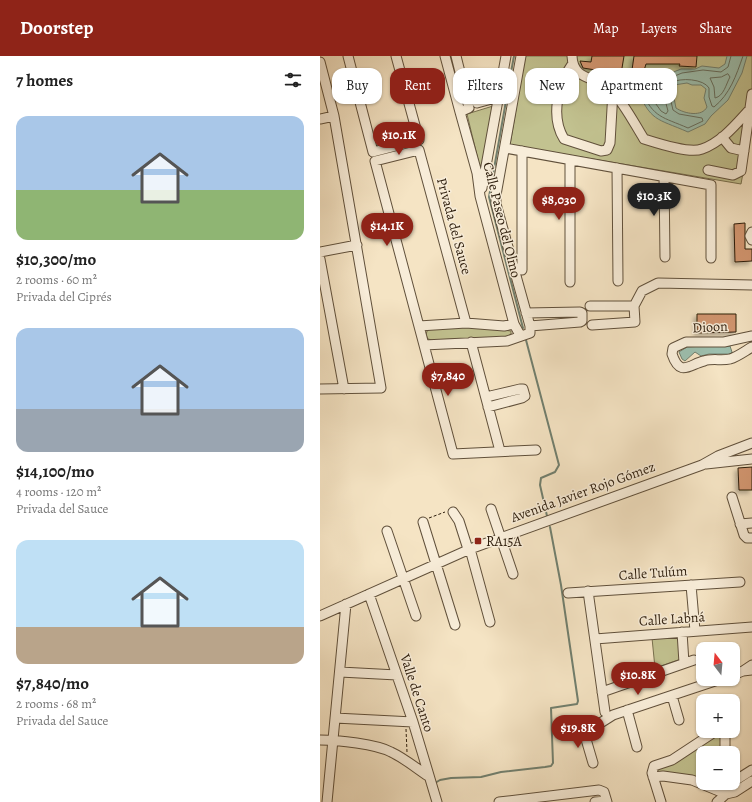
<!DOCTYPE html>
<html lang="en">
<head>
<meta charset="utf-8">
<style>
  :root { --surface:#fff; --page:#f2f2f2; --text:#222; --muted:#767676; --accent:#8f2418 }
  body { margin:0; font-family:Alegreya,serif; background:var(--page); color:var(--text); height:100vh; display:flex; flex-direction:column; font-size:15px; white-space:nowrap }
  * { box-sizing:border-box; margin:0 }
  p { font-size:13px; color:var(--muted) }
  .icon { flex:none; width:22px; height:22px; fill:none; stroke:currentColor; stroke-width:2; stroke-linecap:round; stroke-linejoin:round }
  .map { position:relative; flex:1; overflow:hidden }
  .drawer { display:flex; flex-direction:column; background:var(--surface); width:320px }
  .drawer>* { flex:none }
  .top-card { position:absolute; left:12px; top:12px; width:360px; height:36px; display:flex; gap:8px }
  .needle { width:26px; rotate:344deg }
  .controls { position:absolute; left:376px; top:586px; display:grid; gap:8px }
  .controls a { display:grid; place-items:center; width:44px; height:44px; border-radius:8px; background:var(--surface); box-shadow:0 1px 3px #0004; font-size:20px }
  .price { position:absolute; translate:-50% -34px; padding:0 9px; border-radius:14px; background:var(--accent); color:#fff; font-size:13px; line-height:26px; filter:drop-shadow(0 1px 2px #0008) }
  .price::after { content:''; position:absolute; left:50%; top:24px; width:12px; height:9px; margin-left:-6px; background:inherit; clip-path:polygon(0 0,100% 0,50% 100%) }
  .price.current { background:#222; color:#fff }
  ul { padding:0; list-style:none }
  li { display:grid; align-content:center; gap:8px; height:212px; padding:0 16px }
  li span { display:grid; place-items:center; height:124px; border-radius:12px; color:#555 }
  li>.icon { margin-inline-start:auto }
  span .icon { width:72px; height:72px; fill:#fffc; stroke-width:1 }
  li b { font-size:17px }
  h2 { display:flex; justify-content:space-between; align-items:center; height:48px; padding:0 16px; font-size:17px }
  .pill { padding:0 14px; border-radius:12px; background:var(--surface); box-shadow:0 1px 3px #0004; font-size:14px; line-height:36px }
  .pill.current { background:var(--accent); color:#fff }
  header { display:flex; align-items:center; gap:24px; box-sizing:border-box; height:56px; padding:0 20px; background:var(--accent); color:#fff }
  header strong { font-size:19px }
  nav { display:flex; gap:22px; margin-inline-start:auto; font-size:14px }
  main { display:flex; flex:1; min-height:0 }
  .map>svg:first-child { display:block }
</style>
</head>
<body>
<header>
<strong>Doorstep</strong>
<nav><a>Map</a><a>Layers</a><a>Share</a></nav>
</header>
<main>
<section class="drawer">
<h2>7 homes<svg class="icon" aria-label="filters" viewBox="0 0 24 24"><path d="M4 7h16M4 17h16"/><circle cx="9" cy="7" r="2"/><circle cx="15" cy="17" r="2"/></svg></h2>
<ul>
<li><span style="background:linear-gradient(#a9c7e8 60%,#8fb573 0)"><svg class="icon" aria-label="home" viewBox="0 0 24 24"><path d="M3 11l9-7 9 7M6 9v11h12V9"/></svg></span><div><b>$10,300/mo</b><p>2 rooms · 60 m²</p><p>Privada del Ciprés</p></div></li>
<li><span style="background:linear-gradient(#a9c7e8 65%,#9aa5b1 0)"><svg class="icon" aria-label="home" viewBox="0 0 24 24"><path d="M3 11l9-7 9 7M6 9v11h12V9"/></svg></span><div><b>$14,100/mo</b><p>4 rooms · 120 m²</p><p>Privada del Sauce</p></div></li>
<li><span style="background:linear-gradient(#bfe0f5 70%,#b9a48a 0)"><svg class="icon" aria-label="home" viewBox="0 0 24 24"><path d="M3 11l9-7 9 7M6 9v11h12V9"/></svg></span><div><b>$7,840/mo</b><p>2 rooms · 68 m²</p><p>Privada del Sauce</p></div></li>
</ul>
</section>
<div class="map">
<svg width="432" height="746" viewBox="0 0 432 746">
  <defs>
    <filter id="shadow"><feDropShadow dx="-3" dy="3" stdDeviation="2" flood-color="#0004"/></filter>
  </defs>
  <rect width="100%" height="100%" fill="#f5e4c4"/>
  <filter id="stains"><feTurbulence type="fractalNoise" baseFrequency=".005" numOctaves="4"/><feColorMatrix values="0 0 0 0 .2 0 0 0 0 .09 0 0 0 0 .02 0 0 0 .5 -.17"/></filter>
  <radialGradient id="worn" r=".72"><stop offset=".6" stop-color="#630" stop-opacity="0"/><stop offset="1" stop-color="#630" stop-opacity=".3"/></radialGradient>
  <!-- green -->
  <path fill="#c2c290" stroke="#78704e" d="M205 0H432V67L421 128 190 89Z
    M173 50 161 116 147 58Z
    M151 270 191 275V279L186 281 112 284 108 283 106 279 107 275 112 272Z
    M359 580 361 603 335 612 332 582Z
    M399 677H402L403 697H383V723L360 718 338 717 336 714Z"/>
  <!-- water -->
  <path fill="#9dbfae" stroke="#717f6e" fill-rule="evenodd" d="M407 0H427L422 17 408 44 391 60 385 68 368 76C336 62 331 66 316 31L361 13H375L382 10 399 12 405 8ZM367 27 372 29H381L386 33 384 42 387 51C382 61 365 58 356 52L353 37 354 29Z
    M383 290H410L412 296 410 298H389L381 300 375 296 365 305 362 303 359 296 367 291Z"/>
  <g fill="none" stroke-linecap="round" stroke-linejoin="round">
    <!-- shore -->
    <path stroke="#666e5e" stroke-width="1" d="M411 0 408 11 401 16 383 14 362 17 323 33 322 35C333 62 343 61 368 72L383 65 382 62 359 58 353 54 349 37 351 27C360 21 384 23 389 32V41L392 50 394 51C410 38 416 20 423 0
      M408 18 410 21C406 28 404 40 395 42L394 31 390 22 401 21Z
      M342 30 344 32 345 44 348 55 346 58 341 55 328 37Z"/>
    <!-- stream -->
    <path stroke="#717f6e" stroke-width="2" d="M187 38 194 0
      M186 45 169 141 203 272
      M206 284 239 409 235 416 221 422 220 429 227 460
      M115 727 120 724 131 722 161 721 181 716 225 711 231 710 233 707 231 652 257 648 258 645 241 529 230 471"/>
  </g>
  <!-- building -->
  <path fill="#d29670" stroke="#2e1e0d" filter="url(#shadow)" d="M272 0H304L301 18 263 12 260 5 271 6Z
    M314 0H377L376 11 359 10 360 8H326L319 31 315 29 319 15 312 14Z
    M425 167V193H432V205L415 206 414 168Z
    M377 258H416V276L377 277Z
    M432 411V434H419L418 412Z"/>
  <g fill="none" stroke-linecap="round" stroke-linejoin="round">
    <!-- minor casing -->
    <g stroke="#60503b" stroke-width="11">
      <path id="minor" d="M28 0 53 96 99 84 76 0
        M125 0 140 56 149 52 136 0
        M252 0C253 27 279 19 293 36 305 49 314 67 324 83 337 87 369 98 382 93 402 86 416 68 430 53
        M0 6 14 60 61 332 0 333
        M253 7C238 28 230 60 244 83L281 95 287 94 290 87 293 35
        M157 47 179 41 193 43
        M140 56 157 117 160 140 194 268 200 279
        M0 63 14 60
        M402 81 411 92 424 95
        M185 92 391 129V202
        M202 95V214
        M250 104V226
        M297 112 298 225
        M388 114 413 119 421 115 432 38
        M344 121 345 201
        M162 132 186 0
        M432 176 430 180 432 184
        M0 196 37 189
        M0 203 24 333
        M270 250H314
        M206 257 260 256 262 257V265L260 266 210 270
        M146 267 99 94 55 105 133 398 216 394
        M272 269 315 266 314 250 322 235 338 227 432 229
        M99 270 146 267 184 270 194 268
        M432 280 404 286H366L353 292 352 298C360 322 370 308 384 305 392 302 401 305 410 303 417 301 425 295 432 291
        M151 286 180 395
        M104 289 187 285 210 277V270L176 148V139L201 0
        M166 341 200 333H203L205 340 202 342 168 351
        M386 408 432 403
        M412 441 424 479 427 482H432
        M171 453 193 518
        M133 456 139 465 147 490 150 493 170 566
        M103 466 135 569
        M420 468 432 467
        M67 475 96 560
        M371 529 375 575
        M268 535 285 656
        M248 537 420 526
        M49 538 93 666 117 746
        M0 560 150 493 382 409 398 400 432 387
        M362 576 364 607
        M275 583 432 571
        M432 609 423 615 432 614
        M20 616 77 619
        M413 619 423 615
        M282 636 374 604
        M352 640 359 664
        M307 654 317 691
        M413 658V653
        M15 662 93 666
        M263 673 273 707
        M405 675V697
        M243 679 282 666 293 659 401 623
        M0 684C18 684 56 688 71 696 84 702 96 712 108 720
        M333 721 343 720 372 724 406 738 415 736 432 725
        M413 726 432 714
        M7 746 26 548
        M179 746 279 734 284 736 287 746
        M275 746 286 745
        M341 746 332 717 334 710 352 704 396 675
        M397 746 406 738 412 727"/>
    </g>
    <!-- path -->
    <path stroke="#2e1e0d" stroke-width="1" stroke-dasharray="3 2" stroke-linecap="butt" d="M109 462 125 456
      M86 673 87 696"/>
    <!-- minor -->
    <use href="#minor" stroke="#f8edd9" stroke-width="9"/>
  </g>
  <!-- markers -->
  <rect fill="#8f2418" stroke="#f8edd9" stroke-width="1.5" x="154" y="481" width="8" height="8" rx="2"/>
  <g text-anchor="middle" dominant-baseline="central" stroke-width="3" stroke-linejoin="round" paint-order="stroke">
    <!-- street labels -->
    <g font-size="14" fill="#2e1e0d" stroke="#f8edd9">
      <text transform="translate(182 164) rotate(76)">Calle Paseo del Olmo</text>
      <text transform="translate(134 170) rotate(75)">Privada del Sauce</text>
      <text transform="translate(390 271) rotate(-3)">Dioon</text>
      <text transform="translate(263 436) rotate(-20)">Avenida Javier Rojo Gómez</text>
      <text transform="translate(333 517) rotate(-4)">Calle Tulúm</text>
      <text transform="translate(352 563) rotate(-4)">Calle Labná</text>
      <text transform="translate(97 637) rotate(72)">Valle de Canto</text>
    </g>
    <!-- poi labels -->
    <g font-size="14" fill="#2e1e0d" stroke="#f8edd9" text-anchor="start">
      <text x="166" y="485">RA15A</text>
    </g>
  </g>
  <rect width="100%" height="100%" filter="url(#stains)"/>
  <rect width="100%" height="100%" fill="url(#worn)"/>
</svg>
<div class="controls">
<a><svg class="needle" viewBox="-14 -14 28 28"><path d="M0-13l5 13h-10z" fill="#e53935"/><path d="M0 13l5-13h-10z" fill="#767676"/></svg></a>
<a>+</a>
<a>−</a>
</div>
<b class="price" style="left:79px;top:100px">$10.1K</b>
<b class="price current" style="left:334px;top:161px">$10.3K</b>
<b class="price" style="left:239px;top:165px">$8,030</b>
<b class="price" style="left:67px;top:191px">$14.1K</b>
<b class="price" style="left:128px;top:341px">$7,840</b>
<b class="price" style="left:318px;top:640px">$10.8K</b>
<b class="price" style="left:258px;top:693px">$19.8K</b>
<div class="top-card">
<a class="pill">Buy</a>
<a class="pill current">Rent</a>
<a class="pill">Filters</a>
<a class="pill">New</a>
<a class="pill">Apartment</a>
</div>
</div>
</main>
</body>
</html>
